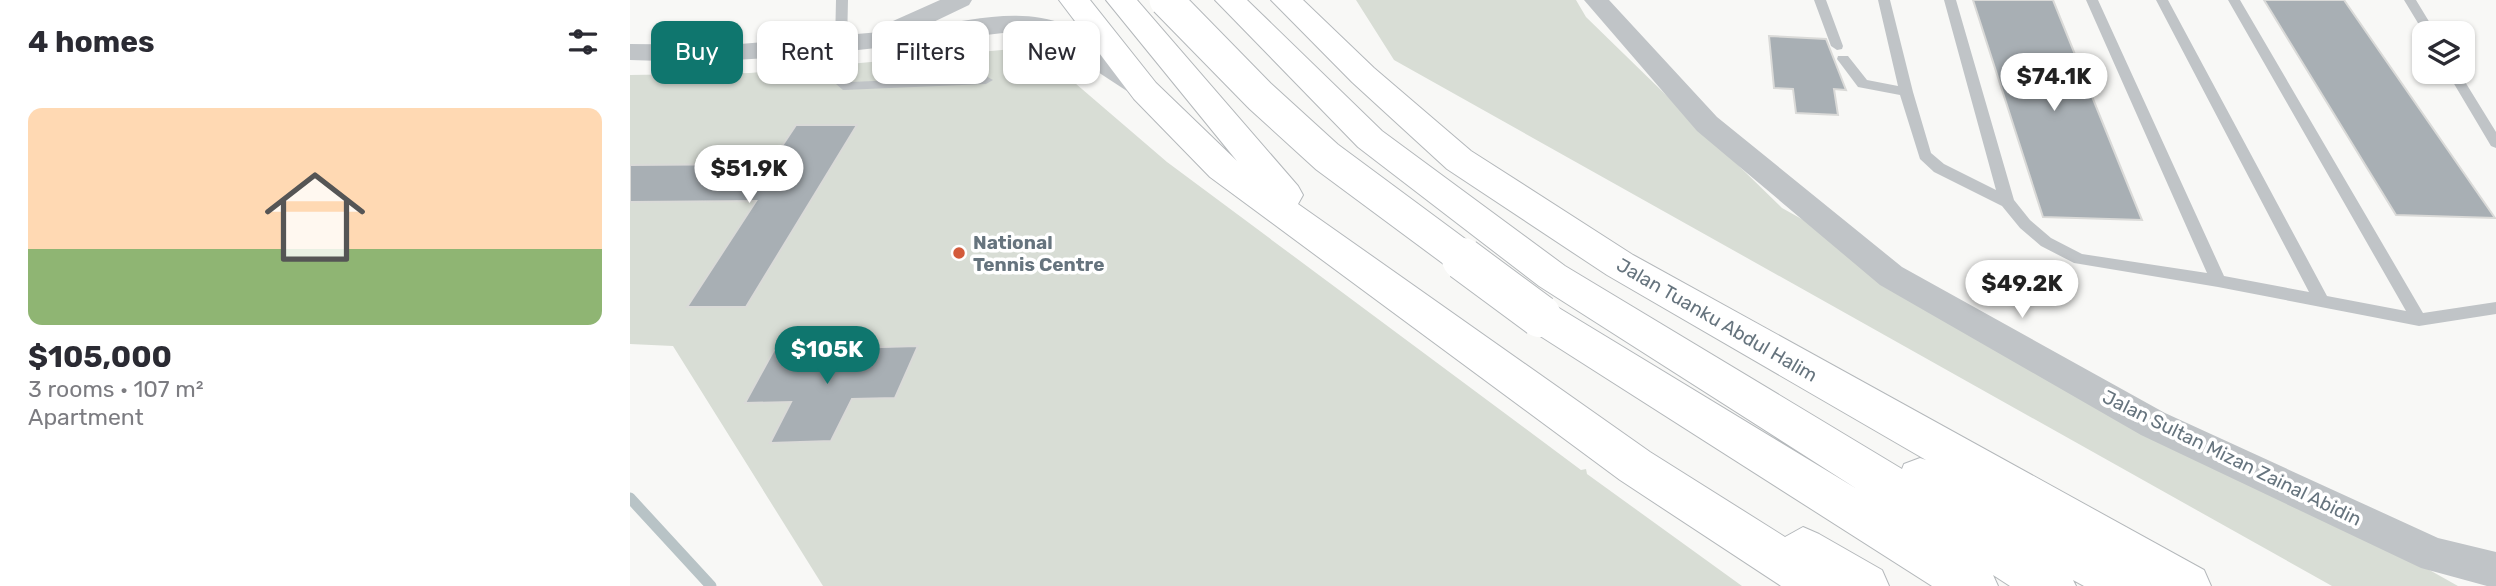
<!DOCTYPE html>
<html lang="en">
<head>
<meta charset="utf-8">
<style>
  :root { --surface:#fff; --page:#f7f7f7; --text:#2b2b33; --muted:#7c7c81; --line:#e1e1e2; --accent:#0f766e }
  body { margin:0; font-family:Rubik,sans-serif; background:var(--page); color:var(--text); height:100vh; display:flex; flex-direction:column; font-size:26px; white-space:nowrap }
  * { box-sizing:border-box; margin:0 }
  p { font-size:23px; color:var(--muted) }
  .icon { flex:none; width:38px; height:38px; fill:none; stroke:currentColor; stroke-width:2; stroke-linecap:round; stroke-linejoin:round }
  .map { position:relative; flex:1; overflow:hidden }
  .sheet { display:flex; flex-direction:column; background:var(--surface); width:630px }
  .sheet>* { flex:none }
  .top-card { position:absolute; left:21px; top:21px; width:665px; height:63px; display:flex; gap:14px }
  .fabs { position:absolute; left:1782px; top:21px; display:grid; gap:14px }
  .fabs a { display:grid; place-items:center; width:63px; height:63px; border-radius:14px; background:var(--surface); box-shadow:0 2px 5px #0004; font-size:35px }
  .price { position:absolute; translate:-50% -60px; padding:0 16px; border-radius:24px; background:#fff; color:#222; font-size:23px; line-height:46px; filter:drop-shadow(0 2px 4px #0008) }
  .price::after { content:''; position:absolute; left:50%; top:42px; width:21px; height:16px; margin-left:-10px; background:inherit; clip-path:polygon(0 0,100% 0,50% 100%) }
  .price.on { background:var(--accent); color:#fff }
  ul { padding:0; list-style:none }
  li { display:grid; align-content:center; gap:14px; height:371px; padding:0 28px }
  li+li { border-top:2px solid var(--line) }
  li span { display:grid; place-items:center; height:217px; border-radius:14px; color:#555 }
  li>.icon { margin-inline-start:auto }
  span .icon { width:126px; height:126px; fill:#fffc; stroke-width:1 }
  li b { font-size:30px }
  h2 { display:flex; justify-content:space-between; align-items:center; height:84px; padding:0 28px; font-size:30px }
  .pill { padding:0 24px; border-radius:14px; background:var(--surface); box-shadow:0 2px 5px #0004; font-size:24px; line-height:63px }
  .pill.on { background:var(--accent); color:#fff }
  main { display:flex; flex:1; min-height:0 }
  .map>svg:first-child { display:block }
</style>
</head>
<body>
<main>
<section class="sheet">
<h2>4 homes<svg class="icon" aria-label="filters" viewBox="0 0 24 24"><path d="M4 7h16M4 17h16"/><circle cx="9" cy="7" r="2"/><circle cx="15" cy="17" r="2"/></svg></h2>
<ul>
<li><span style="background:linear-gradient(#ffd9b3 65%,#8fb573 0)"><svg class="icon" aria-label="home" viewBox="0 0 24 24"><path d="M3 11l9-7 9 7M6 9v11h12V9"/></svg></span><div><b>$105,000</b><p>3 rooms · 107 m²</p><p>Apartment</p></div></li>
</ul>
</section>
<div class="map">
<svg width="1866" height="586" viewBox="0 0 1866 586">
  <rect width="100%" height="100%" fill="#f8f8f6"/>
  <!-- green -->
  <path fill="#d8ddd5" d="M726 0H946L956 17 1152 208 1828 586H1702L764 60Z
    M403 47 537 162 951 470 956 469 957 474 1112 586H193L43 346 0 344V75L120 73Z"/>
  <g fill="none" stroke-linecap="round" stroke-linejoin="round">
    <!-- stream -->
    <path stroke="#b8c3c6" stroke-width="11" d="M0 498 81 586"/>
  </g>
  <!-- building -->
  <path fill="#a8afb4" stroke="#dadad8" stroke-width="2" d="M1343 0H1423L1512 220 1413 217Z
    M1634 0H1714L1865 218 1766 215Z
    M1139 36 1196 39 1216 90 1204 89 1208 115 1166 113 1163 89 1144 88Z
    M166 125H227L116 307H57L126 201 0 202V165L140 164Z
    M288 346 265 398 222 399 201 441 140 443 161 402 115 403 144 350Z"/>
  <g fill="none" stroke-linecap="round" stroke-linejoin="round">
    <!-- primary casing -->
    <g stroke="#b4b8bb" stroke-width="2">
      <path id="primary" d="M429 0H460L526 83 607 161 476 0H507L668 186 673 195 668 204 1020 452 1155 537 1173 527 1189 534 1252 570 1259 586H1151L990 480 580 177 504 99Z
        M585 0H617L752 131 935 266 1272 469 1274 464 1290 458 1296 460 977 275 817 169 722 82 641 0H673L744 68 841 151 1003 255 1574 570 1581 586H1454L1443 580 1446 586H1380L1363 575 1368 586H1302L896 327 890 316 896 305 910 300 924 305 1227 489 909 286 728 147Z"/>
    </g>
    <!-- lane -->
    <path fill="#c0c4c7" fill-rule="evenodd" d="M206 0H218L217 44 213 77 221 82 356 76 363 80 356 84 213 90 199 78 205 44Z
      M1184 0H1196L1213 46 1212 49 1207 50 1201 46Z
      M1248 0H1260L1283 92 1301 153 1314 164 1366 190 1314 0H1326L1384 200 1400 220 1421 238 1452 254 1577 273 1456 0H1468L1594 276 1679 292 1526 0H1538L1697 296 1776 311 1598 0H1610L1793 313 1866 302V314L1789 326 1588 287 1444 263 1411 246 1390 228 1372 206 1304 172 1290 159 1270 95 1228 87 1207 59 1208 56H1218L1237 80 1268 86Z
      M1774 0H1786L1806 33H1794Z
      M1817 72H1829L1866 132V148L1861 146Z"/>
    <!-- street -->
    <path fill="#c0c4c7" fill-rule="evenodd" d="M310 0H342L339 5 293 27C339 21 391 6 436 25L524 85 528 91 524 97 515 100 506 97 407 32 390 31C260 46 131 66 0 60V44L98 45 262 31 259 27 263 21Z
      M954 0H979L1087 117 1272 267 1535 413 1808 538 1866 552V586H1857L1791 568 1511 435 1250 285 1067 131Z"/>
    <!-- primary -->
    <use href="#primary" fill="#fff" fill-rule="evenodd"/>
    <!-- primary-bridge-far1 casing -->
    <g stroke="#b4b8bb" stroke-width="35" stroke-linecap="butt">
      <path id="primary-bridge-far1" d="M536 0 630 96 697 157 836 260"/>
    </g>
    <!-- primary-bridge casing -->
    <g stroke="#b4b8bb" stroke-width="44" stroke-linecap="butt">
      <path id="primary-bridge" d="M833 259 910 316"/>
    </g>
    <!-- primary-bridge-far1 -->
    <use href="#primary-bridge-far1" stroke="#fff" stroke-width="33"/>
    <!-- primary-bridge -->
    <use href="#primary-bridge" stroke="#fff" stroke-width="42"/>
  </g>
  <!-- markers -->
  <circle fill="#d35a3a" stroke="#fff" stroke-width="2.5" cx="329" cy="253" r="7"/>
  <g text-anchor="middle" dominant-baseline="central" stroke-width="7" stroke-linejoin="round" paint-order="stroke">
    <!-- poi labels -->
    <g font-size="19" font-weight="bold" fill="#66747e" stroke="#fff" text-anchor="start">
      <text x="343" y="242">National<tspan x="343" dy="22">Tennis Centre</tspan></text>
    </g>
    <!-- street labels -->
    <g font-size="19" fill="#66747e" stroke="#fff">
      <text transform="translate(1087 320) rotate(30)">Jalan Tuanku Abdul Halim</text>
      <text transform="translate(1602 458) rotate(26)">Jalan Sultan Mizan Zainal Abidin</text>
    </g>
  </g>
</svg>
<div class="fabs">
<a><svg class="icon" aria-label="layers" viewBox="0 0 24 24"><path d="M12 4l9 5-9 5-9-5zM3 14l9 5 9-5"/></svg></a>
</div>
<b class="price" style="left:1424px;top:113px">$74.1K</b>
<b class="price" style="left:119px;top:205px">$51.9K</b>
<b class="price" style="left:1392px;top:320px">$49.2K</b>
<b class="price on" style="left:197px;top:386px">$105K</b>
<div class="top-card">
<a class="pill on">Buy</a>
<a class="pill">Rent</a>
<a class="pill">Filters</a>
<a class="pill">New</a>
</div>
</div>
</main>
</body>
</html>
